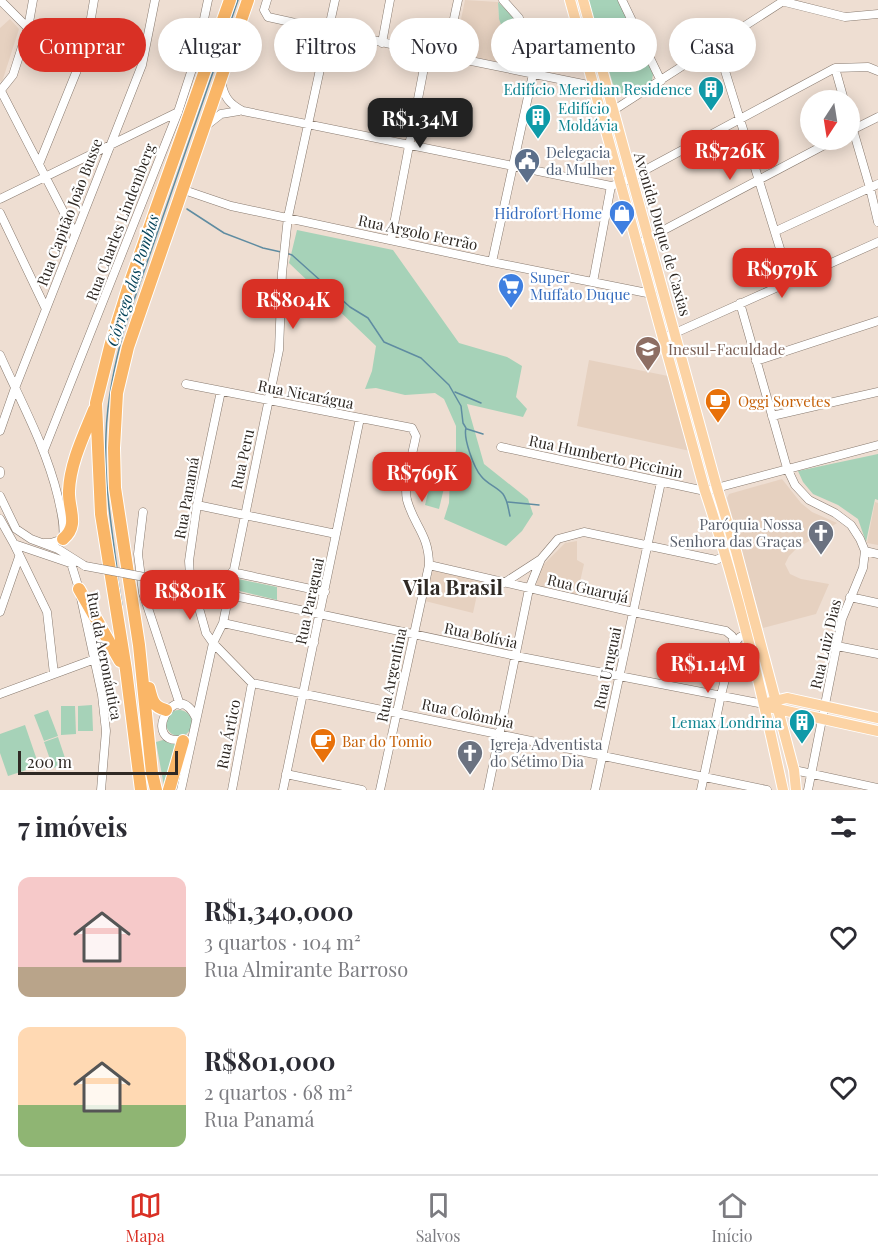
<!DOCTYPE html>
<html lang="pt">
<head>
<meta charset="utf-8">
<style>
  :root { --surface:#fff; --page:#f2f2f3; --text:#2b2b33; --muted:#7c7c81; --line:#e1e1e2; --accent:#d93025 }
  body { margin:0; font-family:"Playfair Display",serif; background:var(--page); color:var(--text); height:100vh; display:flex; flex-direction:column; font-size:22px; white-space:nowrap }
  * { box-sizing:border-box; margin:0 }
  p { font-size:20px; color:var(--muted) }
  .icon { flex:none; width:33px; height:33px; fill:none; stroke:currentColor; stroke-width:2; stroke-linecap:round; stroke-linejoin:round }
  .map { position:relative; height:790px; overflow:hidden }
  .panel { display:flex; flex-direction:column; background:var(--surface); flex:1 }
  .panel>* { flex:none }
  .top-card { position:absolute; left:18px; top:18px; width:843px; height:54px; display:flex; gap:12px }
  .needle { width:39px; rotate:192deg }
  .fabs { position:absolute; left:800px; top:90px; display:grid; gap:12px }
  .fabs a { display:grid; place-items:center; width:60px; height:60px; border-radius:50%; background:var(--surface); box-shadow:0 3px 15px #0003; font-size:30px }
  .scale { position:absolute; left:18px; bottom:15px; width:160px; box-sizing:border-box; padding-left:6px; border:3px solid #2f2924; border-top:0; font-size:16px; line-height:21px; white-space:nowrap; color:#2f2924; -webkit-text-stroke:4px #fff; paint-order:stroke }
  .price { position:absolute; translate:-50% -51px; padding:0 14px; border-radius:12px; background:var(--accent); color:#fff; font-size:20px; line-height:39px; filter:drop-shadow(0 2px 3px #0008) }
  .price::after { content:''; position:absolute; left:50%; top:36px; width:18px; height:14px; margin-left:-9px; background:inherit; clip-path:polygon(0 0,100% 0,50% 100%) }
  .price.current { background:#222; color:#fff }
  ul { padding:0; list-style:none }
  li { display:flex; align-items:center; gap:18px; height:150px; padding:0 18px }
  li span { display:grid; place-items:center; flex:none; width:168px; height:120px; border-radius:12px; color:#555 }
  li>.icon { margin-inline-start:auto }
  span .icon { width:72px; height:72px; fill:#fffc; stroke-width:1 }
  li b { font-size:26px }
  h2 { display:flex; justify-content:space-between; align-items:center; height:72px; padding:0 18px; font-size:26px }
  .chip { padding:0 21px; border-radius:27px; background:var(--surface); box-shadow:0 3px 15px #0003; font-size:21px; line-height:54px }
  .chip.current { background:var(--accent); color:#fff }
  .menu { display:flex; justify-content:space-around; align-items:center; height:84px; border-top:2px solid var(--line); background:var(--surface); font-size:16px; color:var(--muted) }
  .menu a { display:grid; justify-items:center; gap:3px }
  .menu .current { color:var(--accent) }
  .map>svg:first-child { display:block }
</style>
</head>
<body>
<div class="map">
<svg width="878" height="790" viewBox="0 0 878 790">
  <rect width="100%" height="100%" fill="#eeded2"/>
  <!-- built -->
  <path fill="#e6d1c0" d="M465 0 498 2 499 19 520 34 527 68 454 53Z
    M10 19 19 29 2 82 0 81V28Z
    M589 360 668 376 690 451 577 426Z
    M782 479 801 503 812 512 837 523 795 550 789 556 785 564 790 574 801 579 829 584 816 614 763 628 727 498 729 494Z
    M875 502 878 503V545L867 543Z
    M577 541V560L584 564 577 595 536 585 542 566 565 543Z
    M433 570 480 581 473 613 425 601Z"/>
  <!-- green -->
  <path fill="#a6d2b8" d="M588 0H618L653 74 652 81 625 95 615 91Z
    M498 2 516 19 520 34 502 27 499 19Z
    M297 230 393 250 459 343 507 357 522 366 516 397 527 409 523 417 467 404 484 464 528 499 533 514 522 531 506 546 444 519 449 503 450 476 456 450V426L444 399 435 393 405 395 376 388 365 389 372 371 376 346 289 263Z
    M878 454V500L875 499 866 542 858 519 838 505 813 494 803 482 798 471Z
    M430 484 444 488 439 509 425 505Z
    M238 579 277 587V600L240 591 236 586Z
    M92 705 93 731H78V706Z
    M61 706H75L76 734 61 735Z
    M48 710 58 736 44 741 34 715Z
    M166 723a13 13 0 1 1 26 0a13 13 0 1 1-26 0Z
    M25 725 39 766 8 776 0 753V734Z
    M58 737 67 764 53 768 44 742Z
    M163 740 179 746 167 786H164L156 742Z"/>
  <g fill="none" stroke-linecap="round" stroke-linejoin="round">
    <!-- stream -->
    <path stroke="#5f8ca1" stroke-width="1.5" d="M187 209 224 233 263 248 281 252
      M286 253 292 255 350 307 368 318 384 342 421 358 449 385 461 406 463 423 466 428C463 438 474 468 481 476 487 484 497 487 503 494 508 501 508 508 510 516
      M455 392 481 403
      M467 429 483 434
      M508 502 539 505
      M117 569C111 524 104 480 106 435 107 399 115 364 124 329L238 0
      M117 574 122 605"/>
    <!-- minor casing -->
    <g stroke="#887a6f" stroke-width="9">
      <path id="minor" d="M0 0 28 28 86 48
        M267 0 264 10 268 17 427 52 593 86
        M622 0 661 81
        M785 2 845 17 878 14
        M382 43 390 0
        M717 45 790 281
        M446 56 458 0
        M835 68 844 100
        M221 81C224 97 229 104 243 111L611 186 621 183 835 68 868 67 878 71
        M0 89 75 234
        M1 90 13 75 28 28 33 0
        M614 110 785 0
        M849 116 870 188 878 222
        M207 125 221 114 239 111
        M850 131 878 117
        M39 164 86 48 94 0
        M181 189 231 206 492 262 652 294
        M0 199 178 112
        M0 213 46 309
        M776 231 878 184
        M391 240 427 52
        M645 240 834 140
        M492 262 533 74 519 18 503 0
        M593 282 611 186
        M740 303 787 468 795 485 809 500 835 513 851 525 860 539 865 551 863 568 842 619 808 790
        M664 338 878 242
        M0 355C21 402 46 447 58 497 61 511 65 525 63 539L51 543H44
        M756 361 878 321
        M186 384 412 428 416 436C413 453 403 483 407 500 414 526 429 534 429 565L380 790
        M221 391 197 505 189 561 190 576 206 633 213 643 252 683 767 790
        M772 416 878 392
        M0 431 15 388 142 65 155 0
        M501 447 705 491 878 445
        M44 450 178 112 196 57 208 0
        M0 471V474
        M0 496 16 529 31 539 58 549 85 566
        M197 505 336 534
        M143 512 138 554 143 593 180 705
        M0 519 14 544 73 564
        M14 544 47 612 54 674
        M865 551 878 554
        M71 563 79 589 102 695 106 731 101 790
        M429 565 633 612 726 631 732 636 734 644
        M232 572 325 592
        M150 578 516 656 764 704
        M504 583 541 559
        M850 597 878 603
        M0 612 19 557
        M223 623 314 643
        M837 646 878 654
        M0 694 95 659
        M185 739C138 749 175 673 196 718
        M794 770 878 788
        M286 774 362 790
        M181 790 213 643 223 623 279 350 282 273 288 217 335 0
        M232 790 252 683
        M283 790 360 418
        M488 790 529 589 541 559 558 539 584 532 716 560 727 555
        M595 790 661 482
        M701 790 721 695 734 644 740 637 758 631"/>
    </g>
    <!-- major casing -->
    <g stroke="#fff" stroke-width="12">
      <path id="major" d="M570 0 705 491C738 589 761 689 783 790
        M583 0 717 488 736 551 794 770 796 790
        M770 702 787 698 878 718
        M773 708 878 731"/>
    </g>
    <!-- highway casing -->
    <g stroke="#fff" stroke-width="14">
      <path id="highway" d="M63 539C80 525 68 509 69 491 70 463 84 435 94 410
        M79 589 120 661
        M149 688C152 700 153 707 166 710
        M141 790 126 670 101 514 96 403 111 343 129 285 230 0
        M156 790 152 773 139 645 115 488 114 448 117 393 128 347 248 0
        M169 790 183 741"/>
    </g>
    <!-- minor -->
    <use href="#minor" stroke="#fff" stroke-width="8"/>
    <!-- major -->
    <use href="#major" stroke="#fcd3a4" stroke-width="10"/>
    <!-- highway -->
    <use href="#highway" stroke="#fab667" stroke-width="12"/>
    <!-- minor-bridge casing -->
    <g stroke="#887a6f" stroke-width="9" stroke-linecap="butt">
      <path id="minor-bridge" d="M85 566 150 578"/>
    </g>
    <!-- minor-bridge -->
    <use href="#minor-bridge" stroke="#fff" stroke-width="8"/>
  </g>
  <!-- icons -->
  <defs>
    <g id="building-pin" transform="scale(1.35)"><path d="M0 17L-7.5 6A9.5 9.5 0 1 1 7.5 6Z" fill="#0f9aa8" stroke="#fff"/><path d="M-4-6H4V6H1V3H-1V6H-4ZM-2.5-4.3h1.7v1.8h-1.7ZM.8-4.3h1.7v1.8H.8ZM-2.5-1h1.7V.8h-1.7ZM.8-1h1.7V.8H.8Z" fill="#fff"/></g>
    <g id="civic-pin" transform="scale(1.35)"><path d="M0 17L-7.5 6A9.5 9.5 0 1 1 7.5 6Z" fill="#5c6f8a" stroke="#fff"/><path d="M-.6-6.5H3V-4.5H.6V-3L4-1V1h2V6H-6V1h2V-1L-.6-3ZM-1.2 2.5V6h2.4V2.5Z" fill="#fff"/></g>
    <g id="shop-pin" transform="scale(1.35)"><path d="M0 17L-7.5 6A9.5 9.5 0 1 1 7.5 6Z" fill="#3f7fe0" stroke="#fff"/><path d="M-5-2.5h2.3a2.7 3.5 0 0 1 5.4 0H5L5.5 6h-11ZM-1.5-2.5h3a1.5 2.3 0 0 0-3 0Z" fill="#fff"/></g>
    <g id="supermarket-pin" transform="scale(1.35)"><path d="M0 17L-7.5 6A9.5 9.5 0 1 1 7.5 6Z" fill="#3f7fe0" stroke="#fff"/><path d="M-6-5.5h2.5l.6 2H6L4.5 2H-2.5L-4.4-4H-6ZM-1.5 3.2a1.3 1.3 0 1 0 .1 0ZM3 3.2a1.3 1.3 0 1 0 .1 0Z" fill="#fff"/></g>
    <g id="university-pin" transform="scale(1.35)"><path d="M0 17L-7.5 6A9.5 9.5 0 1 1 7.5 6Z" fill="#8d6e63" stroke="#fff"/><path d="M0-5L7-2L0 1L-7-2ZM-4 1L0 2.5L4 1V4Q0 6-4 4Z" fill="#fff"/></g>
    <g id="cafe-pin" transform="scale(1.35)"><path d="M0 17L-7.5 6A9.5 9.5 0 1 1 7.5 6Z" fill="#e8710a" stroke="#fff"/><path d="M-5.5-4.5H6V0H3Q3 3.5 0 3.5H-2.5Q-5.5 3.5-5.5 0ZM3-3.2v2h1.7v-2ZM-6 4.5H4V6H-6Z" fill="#fff"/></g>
    <g id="church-pin" transform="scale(1.35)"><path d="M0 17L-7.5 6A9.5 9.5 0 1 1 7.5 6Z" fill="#6b7280" stroke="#fff"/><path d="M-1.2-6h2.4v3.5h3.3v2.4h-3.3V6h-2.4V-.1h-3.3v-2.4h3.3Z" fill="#fff"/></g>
  </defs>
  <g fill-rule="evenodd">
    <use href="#building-pin" x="711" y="89"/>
    <use href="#building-pin" x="538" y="117"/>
    <use href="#civic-pin" x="527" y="161"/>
    <use href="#shop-pin" x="622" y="213"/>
    <use href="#supermarket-pin" x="511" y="286"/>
    <use href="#university-pin" x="648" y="349"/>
    <use href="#cafe-pin" x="718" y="401"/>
    <use href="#church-pin" x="821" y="533"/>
    <use href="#building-pin" x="802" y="722"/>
    <use href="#cafe-pin" x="323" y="741"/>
    <use href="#church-pin" x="470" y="753"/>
  </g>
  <g text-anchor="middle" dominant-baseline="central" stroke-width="4.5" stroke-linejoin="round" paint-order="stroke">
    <!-- culture labels -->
    <g font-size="15" fill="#0d838f" stroke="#fff" text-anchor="end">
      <text x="692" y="89">Edifício Meridian Residence</text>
      <text x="558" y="108" text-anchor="start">Edifício<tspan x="558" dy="17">Moldávia</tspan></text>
      <text x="782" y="722">Lemax Londrina</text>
    </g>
    <!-- service labels -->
    <g font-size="15" fill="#4e5e75" stroke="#fff" text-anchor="start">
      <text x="546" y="152">Delegacia<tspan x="546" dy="17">da Mulher</tspan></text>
    </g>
    <!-- street labels -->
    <g font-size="15" fill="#2f2924" stroke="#fff">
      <text transform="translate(69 212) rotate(-69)">Rua Capitão João Busse</text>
      <text transform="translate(120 222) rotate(-69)">Rua Charles Lindemberg</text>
      <text transform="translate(418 232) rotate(12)">Rua Argolo Ferrão</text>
      <text transform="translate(663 234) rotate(74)">Avenida Duque de Caxias</text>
      <text transform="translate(306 394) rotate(11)">Rua Nicarágua</text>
      <text transform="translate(606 456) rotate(12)">Rua Humberto Piccinin</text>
      <text transform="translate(242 459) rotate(-78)">Rua Peru</text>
      <text transform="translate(186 498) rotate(-80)">Rua Panamá</text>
      <text transform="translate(588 588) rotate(13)">Rua Guarujá</text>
      <text transform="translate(309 601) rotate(-78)">Rua Paraguai</text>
      <text transform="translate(481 635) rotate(12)">Rua Bolívia</text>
      <text transform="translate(825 644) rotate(-77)">Rua Luiz Dias</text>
      <text transform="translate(105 656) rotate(79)">Rua da Aeronáutica</text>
      <text transform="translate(607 668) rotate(-78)">Rua Uruguai</text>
      <text transform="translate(391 675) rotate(-78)">Rua Argentina</text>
      <text transform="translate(468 713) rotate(12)">Rua Colômbia</text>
      <text transform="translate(228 734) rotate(-79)">Rua Ártico</text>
    </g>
    <!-- shop labels -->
    <g font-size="15" fill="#366cbe" stroke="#fff" text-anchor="end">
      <text x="602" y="213">Hidrofort Home</text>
      <text x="530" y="277" text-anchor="start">Super<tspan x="530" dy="17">Muffato Duque</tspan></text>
    </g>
    <!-- education labels -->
    <g font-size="15" fill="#785e54" stroke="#fff" text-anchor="start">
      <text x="668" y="349">Inesul-Faculdade</text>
    </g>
    <!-- food labels -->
    <g font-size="15" fill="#c56008" stroke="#fff" text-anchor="start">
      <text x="738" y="401">Oggi Sorvetes</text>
      <text x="342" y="741">Bar do Tomio</text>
    </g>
    <!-- worship labels -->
    <g font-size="15" fill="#5b616d" stroke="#fff" text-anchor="end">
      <text x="802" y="524">Paróquia Nossa<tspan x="802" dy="17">Senhora das Graças</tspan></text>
      <text x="490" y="744" text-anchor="start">Igreja Adventista<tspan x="490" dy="17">do Sétimo Dia</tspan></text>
    </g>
    <!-- water labels -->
    <g font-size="16" font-style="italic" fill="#07445a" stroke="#fff">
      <text transform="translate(132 280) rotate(-72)">Córrego das Pombas</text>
    </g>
    <!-- district labels -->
    <g font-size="21" font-weight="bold" fill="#2f2924" stroke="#fff">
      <text x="453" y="586">Vila Brasil</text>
    </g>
  </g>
</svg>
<div class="fabs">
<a><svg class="needle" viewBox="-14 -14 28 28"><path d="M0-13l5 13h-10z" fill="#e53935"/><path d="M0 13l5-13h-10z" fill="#7c7c81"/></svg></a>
</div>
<div class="scale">200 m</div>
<b class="price current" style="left:420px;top:149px">R$1.34M</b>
<b class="price" style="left:730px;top:181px">R$726K</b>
<b class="price" style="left:782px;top:299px">R$979K</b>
<b class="price" style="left:293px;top:330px">R$804K</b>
<b class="price" style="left:422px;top:503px">R$769K</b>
<b class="price" style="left:190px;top:621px">R$801K</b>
<b class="price" style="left:708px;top:694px">R$1.14M</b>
<div class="top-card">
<a class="chip current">Comprar</a>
<a class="chip">Alugar</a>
<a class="chip">Filtros</a>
<a class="chip">Novo</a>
<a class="chip">Apartamento</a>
<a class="chip">Casa</a>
</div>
</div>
<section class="panel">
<h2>7 imóveis<svg class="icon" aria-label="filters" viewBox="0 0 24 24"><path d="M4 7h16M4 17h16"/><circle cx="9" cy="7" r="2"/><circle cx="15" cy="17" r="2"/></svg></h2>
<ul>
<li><span style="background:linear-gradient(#f6c9c9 75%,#b9a48a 0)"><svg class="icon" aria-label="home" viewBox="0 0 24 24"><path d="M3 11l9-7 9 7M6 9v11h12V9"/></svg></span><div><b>R$1,340,000</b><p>3 quartos · 104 m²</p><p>Rua Almirante Barroso</p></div><svg class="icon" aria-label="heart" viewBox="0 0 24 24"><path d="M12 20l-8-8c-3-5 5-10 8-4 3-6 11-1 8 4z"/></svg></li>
<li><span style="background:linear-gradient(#ffd9b3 65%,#8fb573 0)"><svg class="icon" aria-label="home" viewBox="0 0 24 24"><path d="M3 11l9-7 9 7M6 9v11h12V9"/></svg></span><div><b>R$801,000</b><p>2 quartos · 68 m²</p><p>Rua Panamá</p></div><svg class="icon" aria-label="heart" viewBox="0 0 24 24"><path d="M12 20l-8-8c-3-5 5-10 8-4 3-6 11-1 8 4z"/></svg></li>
</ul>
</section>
<nav class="menu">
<a class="current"><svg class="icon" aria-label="map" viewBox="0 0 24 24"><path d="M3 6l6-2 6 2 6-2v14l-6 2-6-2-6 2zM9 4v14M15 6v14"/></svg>Mapa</a>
<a><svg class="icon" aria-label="saved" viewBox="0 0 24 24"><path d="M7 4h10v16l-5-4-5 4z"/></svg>Salvos</a>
<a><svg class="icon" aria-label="home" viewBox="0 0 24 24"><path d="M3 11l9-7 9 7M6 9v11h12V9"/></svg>Início</a>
</nav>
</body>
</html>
